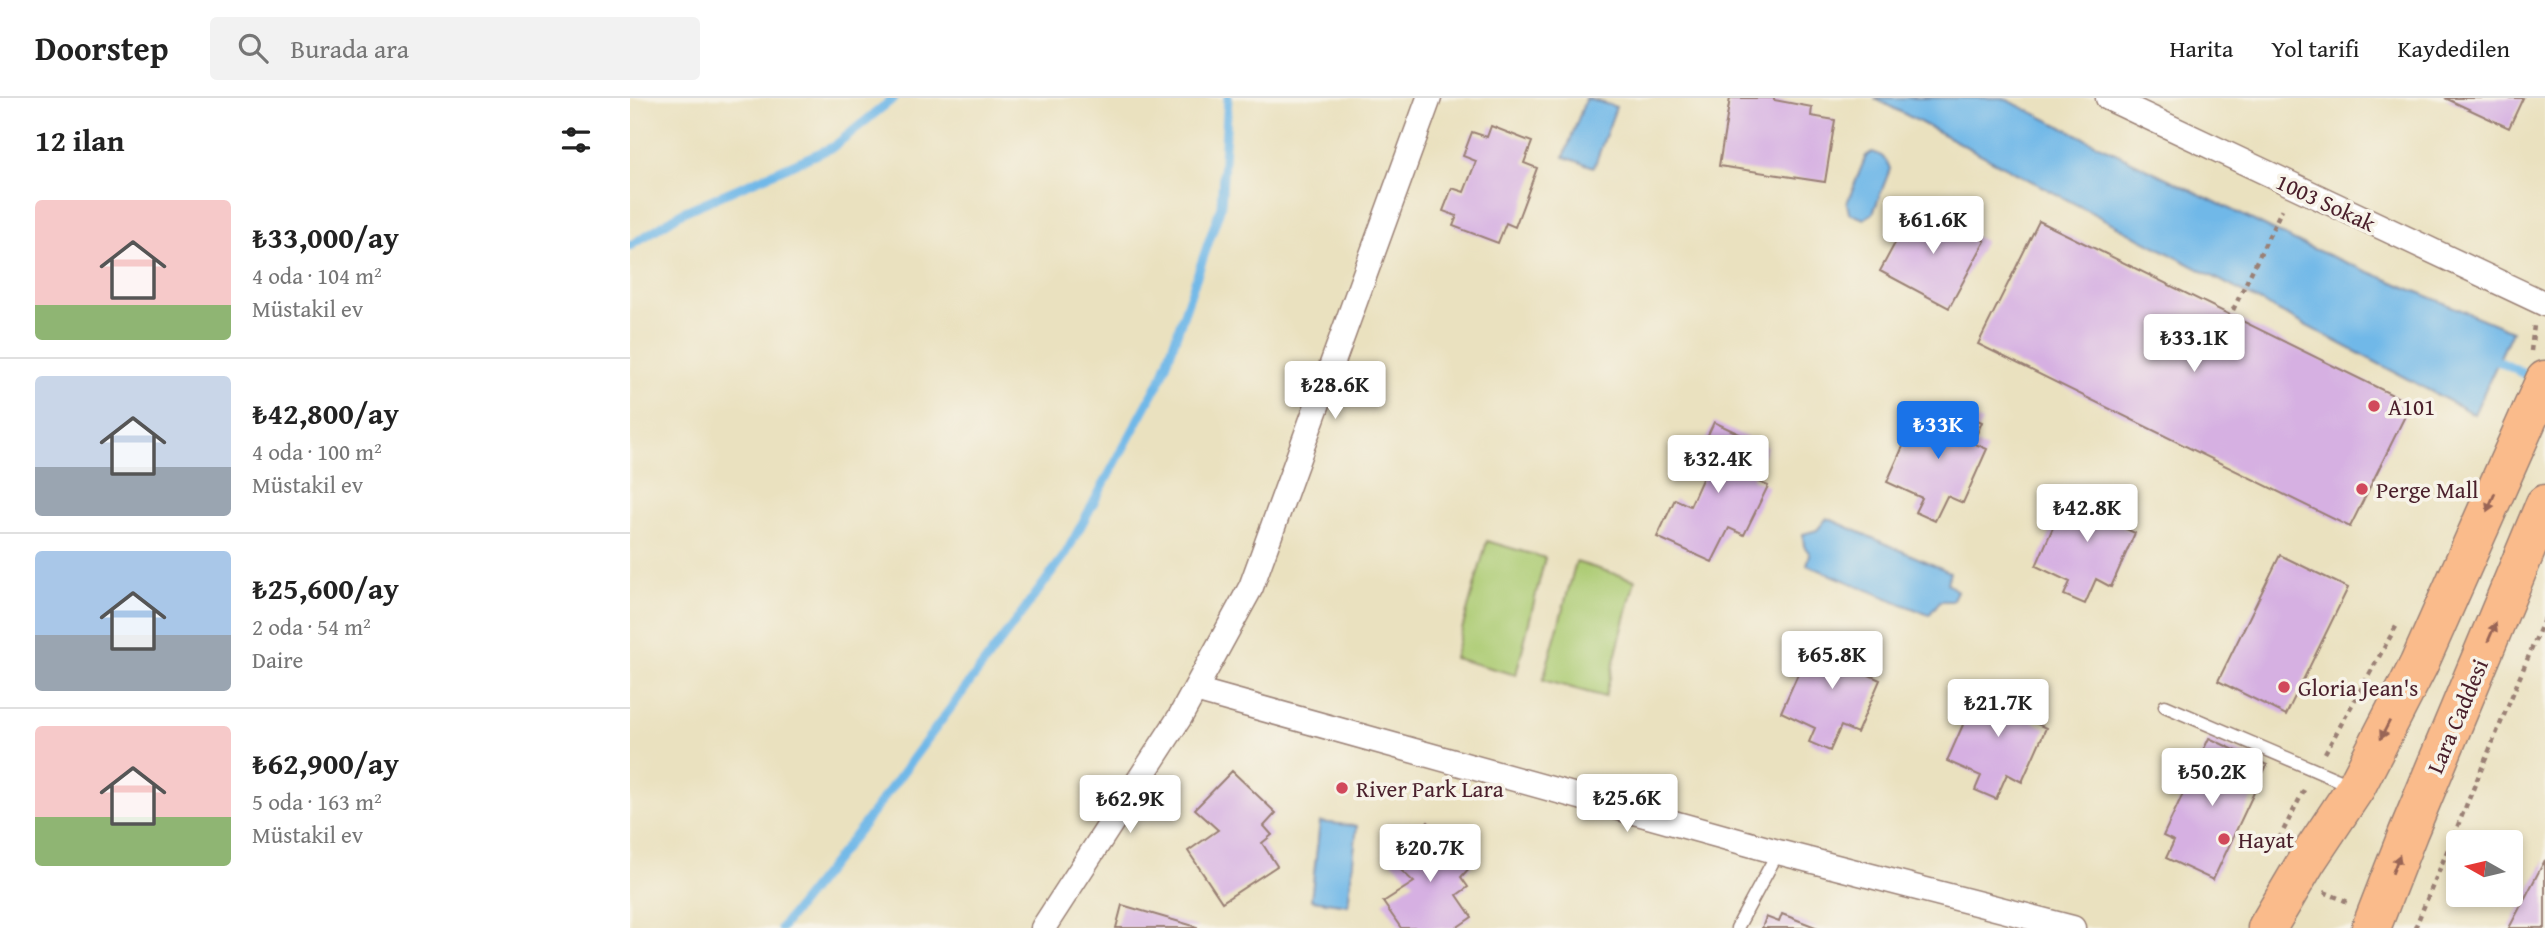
<!DOCTYPE html>
<html lang="tr">
<head>
<meta charset="utf-8">
<style>
  :root { --surface:#fff; --page:#f2f2f2; --text:#222; --muted:#767676; --line:#e0e0e0; --accent:#1a73e8 }
  body { margin:0; font-family:"Gentium Book Plus",serif; background:var(--page); color:var(--text); height:100vh; display:flex; flex-direction:column; font-size:26px; white-space:nowrap }
  * { box-sizing:border-box; margin:0 }
  p { font-size:23px; color:var(--muted) }
  .icon { flex:none; width:38px; height:38px; fill:none; stroke:currentColor; stroke-width:2; stroke-linecap:round; stroke-linejoin:round }
  .map { position:relative; flex:1; overflow:hidden }
  .panel { display:flex; flex-direction:column; background:var(--surface); width:630px }
  .panel>* { flex:none }
  .needle { width:46px; rotate:278deg }
  .fabs { position:absolute; left:1816px; top:732px; display:grid; gap:14px }
  .fabs a { display:grid; place-items:center; width:77px; height:77px; border-radius:7px; background:var(--surface); box-shadow:0 4px 10px #0003; font-size:35px }
  .price { position:absolute; translate:-50% -60px; padding:0 16px; border-radius:7px; background:#fff; color:#222; font-size:23px; line-height:46px; filter:drop-shadow(0 2px 4px #0008) }
  .price::after { content:''; position:absolute; left:50%; top:42px; width:21px; height:16px; margin-left:-10px; background:inherit; clip-path:polygon(0 0,100% 0,50% 100%) }
  .price.current { background:var(--accent); color:#fff }
  ul { padding:0; list-style:none }
  li { display:flex; align-items:center; gap:21px; height:175px; padding:0 35px }
  li+li { border-top:2px solid var(--line) }
  li span { display:grid; place-items:center; flex:none; width:196px; height:140px; border-radius:7px; color:#555 }
  li>.icon { margin-inline-start:auto }
  span .icon { width:84px; height:84px; fill:#fffc; stroke-width:1 }
  li b { font-size:30px }
  h2 { display:flex; justify-content:space-between; align-items:center; height:84px; padding:0 35px; font-size:30px }
  header { display:flex; align-items:center; gap:42px; box-sizing:border-box; height:98px; padding:0 35px; background:var(--surface); border-bottom:2px solid var(--line) }
  header strong { font-size:33px }
  nav { display:flex; gap:38px; margin-inline-start:auto; font-size:24px }
  .search { width:490px; height:63px; background:var(--page); display:flex; align-items:center; gap:18px; box-sizing:border-box; padding:0 24px; border-radius:7px; color:var(--muted); font-size:26px }
  main { display:flex; flex:1; min-height:0 }
  .map>svg:first-child { display:block }
</style>
</head>
<body>
<header>
<strong>Doorstep</strong>
<div class="search"><svg class="icon" aria-label="search" viewBox="0 0 24 24"><circle cx="10" cy="10" r="6"/><path d="M15 15l6 6"/></svg>Burada ara</div>
<nav><a>Harita</a><a>Yol tarifi</a><a>Kaydedilen</a></nav>
</header>
<main>
<section class="panel">
<h2>12 ilan<svg class="icon" aria-label="filters" viewBox="0 0 24 24"><path d="M4 7h16M4 17h16"/><circle cx="9" cy="7" r="2"/><circle cx="15" cy="17" r="2"/></svg></h2>
<ul>
<li><span style="background:linear-gradient(#f6c9c9 75%,#8fb573 0)"><svg class="icon" aria-label="home" viewBox="0 0 24 24"><path d="M3 11l9-7 9 7M6 9v11h12V9"/></svg></span><div><b>₺33,000/ay</b><p>4 oda · 104 m²</p><p>Müstakil ev</p></div></li>
<li><span style="background:linear-gradient(#c9d6e8 65%,#9aa5b1 0)"><svg class="icon" aria-label="home" viewBox="0 0 24 24"><path d="M3 11l9-7 9 7M6 9v11h12V9"/></svg></span><div><b>₺42,800/ay</b><p>4 oda · 100 m²</p><p>Müstakil ev</p></div></li>
<li><span style="background:linear-gradient(#a9c7e8 60%,#9aa5b1 0)"><svg class="icon" aria-label="home" viewBox="0 0 24 24"><path d="M3 11l9-7 9 7M6 9v11h12V9"/></svg></span><div><b>₺25,600/ay</b><p>2 oda · 54 m²</p><p>Daire</p></div></li>
<li><span style="background:linear-gradient(#f6c9c9 65%,#8fb573 0)"><svg class="icon" aria-label="home" viewBox="0 0 24 24"><path d="M3 11l9-7 9 7M6 9v11h12V9"/></svg></span><div><b>₺62,900/ay</b><p>5 oda · 163 m²</p><p>Müstakil ev</p></div></li>
</ul>
</section>
<div class="map">
<svg width="1915" height="830" viewBox="0 0 1915 830">
  <rect width="100%" height="100%" fill="#f7f3e8"/>
  <filter id="ink" filterUnits="userSpaceOnUse"><feTurbulence type="fractalNoise" baseFrequency=".0143" numOctaves="2"/><feDisplacementMap in="SourceGraphic" scale="14" xChannelSelector="R" yChannelSelector="G"/><feConvolveMatrix kernelMatrix="1 2 1 2 8 2 1 2 1" color-interpolation-filters="sRGB"/></filter>
  <filter id="wash" filterUnits="userSpaceOnUse"><feTurbulence type="fractalNoise" baseFrequency=".00686" numOctaves="4" result="noise"/><feDisplacementMap in="SourceGraphic" scale="28" xChannelSelector="R" yChannelSelector="G"/><feGaussianBlur stdDeviation="1.57" result="paint"/><feColorMatrix in="noise" values="0 0 0 0 0 0 0 0 0 0 0 0 0 0 0 0 0 1.4 0 .05"/><feComposite in="paint" operator="in"/></filter>
  <g filter="url(#wash)">
    <rect width="100%" height="100%" fill="#eae1bf"/>
    <!-- green -->
    <path fill="#adcc74" stroke="#7c7650" stroke-width="2" d="M857 443 915 460 886 577 824 560Z
      M946 464 1005 482 975 599 913 582Z"/>
    <!-- water -->
    <path fill="#70b8e8" stroke="#5d6c8a" stroke-width="2" d="M956 0 986 9 964 69 934 59Z
      M1244 0H1373L1669 145 1882 233 1844 316Z
      M1242 54C1252 57 1257 61 1260 71L1243 115 1234 121 1219 115 1217 105 1236 58Z
      M1197 420 1320 474 1317 485 1327 493 1322 503H1310L1299 517 1177 467 1180 456 1174 448 1173 436 1187 432Z
      M690 724 727 728 718 807 681 802Z"/>
    <g fill="none" stroke-linecap="round" stroke-linejoin="round">
      <!-- stream -->
      <path stroke="#70b8e8" stroke-width="9" d="M0 148 53 114 203 49 264 0
        M1860 259 1904 281
        M151 830 234 726 435 457 532 279 591 108 598 0"/>
    </g>
    <g id="blocks">
      <!-- building -->
      <path fill="#d6b0e2" d="M1100 0H1144V2L1182 9 1181 18 1205 22 1195 84 1089 68Z
        M1815 0H1893L1879 30Z
        M861 28 902 44 894 65 907 70 885 129 876 125 868 145 823 128 827 118 813 113 822 90 834 94 846 63 833 58 842 34 857 39Z
        M1286 106 1355 143 1319 210 1250 173Z
        M1409 123 1781 306 1720 429 1348 246Z
        M1290 310 1327 326 1332 315 1352 324 1343 345 1357 351 1333 405 1317 398 1305 423 1285 414 1292 400 1257 384Z
        M1084 324 1137 349 1122 381 1138 388 1114 437 1099 430 1082 464 1027 439 1045 401 1060 408 1078 368 1066 362Z
        M1439 393 1476 410 1481 398 1501 407 1492 429 1505 435 1481 489 1466 481 1455 506 1434 497 1440 484 1406 468Z
        M1650 457 1718 490 1656 617 1588 583Z
        M1184 540 1221 556 1226 544 1246 553 1237 576 1250 582 1227 635 1211 628 1200 653 1179 644 1185 630 1151 614Z
        M1350 588 1387 605 1392 593 1412 602 1403 624 1416 630 1392 684 1377 676 1366 701 1345 692 1351 678 1317 663Z
        M1579 640 1637 667 1583 782 1536 760 1544 743 1533 738Z
        M602 673 646 715 634 728 642 737 632 745 647 768 592 804 558 753 588 732 565 711Z
        M798 724 842 767 831 779 838 789 827 797 842 819 826 830H771L753 804 784 784 761 763Z
        M1915 762V830H1879Z
        M492 807 567 829V830H486Z
        M1152 816 1188 830H1132L1136 819 1149 824Z"/>
    </g>
  </g>
  <g filter="url(#ink)">
    <use href="#blocks" fill-opacity="0" stroke="#9a8075" stroke-width="2"/>
    <g fill="none" stroke-linecap="round" stroke-linejoin="round">
      <!-- service casing -->
      <g stroke="#9a8075" stroke-width="15">
        <path id="service" d="M1535 608 1722 688
          M1107 830 1148 754"/>
      </g>
      <!-- minor casing -->
      <g stroke="#9a8075" stroke-width="27">
        <path id="minor" d="M1478 0 1915 206
          M565 592 1148 754 1443 830
          M413 830 550 619 621 489 799 0"/>
      </g>
      <!-- primary casing -->
      <g stroke="#9a8075" stroke-width="41">
        <path id="primary" d="M1637 830 1676 764 1726 689 1789 566 1915 282
          M1741 830 1778 735 1915 406"/>
      </g>
      <!-- path -->
      <path stroke="#9a8075" stroke-width="4.5" stroke-dasharray="5 5" stroke-linecap="butt" d="M1603 212 1652 111
        M1901 253 1904 227
        M1695 655 1768 525
        M1649 741 1675 690
        M1694 794 1718 804
        M1785 830 1915 519"/>
      <!-- service -->
      <use href="#service" stroke="#fff" stroke-width="12"/>
      <!-- minor -->
      <use href="#minor" stroke="#fff" stroke-width="24"/>
      <!-- primary -->
      <use href="#primary" stroke="#fabb8b" stroke-width="38"/>
    </g>
    <!-- one-way arrows -->
    <defs><path id="oneway-solid" d="M-6-.8H1V-3.2L6.5 0L1 3.2V.8H-6Z" transform="scale(1.75)"/></defs>
    <g fill="#996556">
      <use href="#oneway-solid" transform="translate(1861 404) rotate(114)"/>
      <use href="#oneway-solid" transform="translate(1862 534) rotate(-67)"/>
      <use href="#oneway-solid" transform="translate(1755 632) rotate(117)"/>
      <use href="#oneway-solid" transform="translate(1766 766) rotate(-69)"/>
    </g>
  </g>
  <!-- markers -->
  <g fill="#d1495b" stroke="#f7f3e8" stroke-width="2.5">
    <circle cx="1744" cy="308" r="7"/>
    <circle cx="1732" cy="391" r="7"/>
    <circle cx="1654" cy="589" r="7"/>
    <circle cx="712" cy="690" r="7"/>
    <circle cx="1594" cy="741" r="7"/>
  </g>
  <g text-anchor="middle" dominant-baseline="central" stroke-width="7" stroke-linejoin="round" paint-order="stroke">
    <!-- street labels -->
    <g font-size="23" fill="#4a1f2b" stroke="#f7f3e8">
      <text transform="translate(1696 104) rotate(25)">1003 Sokak</text>
      <text transform="translate(1827 618) rotate(-67)">Lara Caddesi</text>
    </g>
    <!-- poi labels -->
    <g font-size="23" fill="#4a1f2b" stroke="#f7f3e8" text-anchor="start">
      <text x="1758" y="308">A101</text>
      <text x="1746" y="391">Perge Mall</text>
      <text x="1668" y="589">Gloria Jean's</text>
      <text x="726" y="690">River Park Lara</text>
      <text x="1608" y="741">Hayat</text>
    </g>
  </g>
</svg>
<div class="fabs">
<a><svg class="needle" viewBox="-14 -14 28 28"><path d="M0-13l5 13h-10z" fill="#e53935"/><path d="M0 13l5-13h-10z" fill="#767676"/></svg></a>
</div>
<b class="price" style="left:1303px;top:158px">₺61.6K</b>
<b class="price" style="left:1564px;top:276px">₺33.1K</b>
<b class="price" style="left:705px;top:323px">₺28.6K</b>
<b class="price current" style="left:1308px;top:363px">₺33K</b>
<b class="price" style="left:1088px;top:397px">₺32.4K</b>
<b class="price" style="left:1457px;top:446px">₺42.8K</b>
<b class="price" style="left:1202px;top:593px">₺65.8K</b>
<b class="price" style="left:1368px;top:641px">₺21.7K</b>
<b class="price" style="left:1582px;top:710px">₺50.2K</b>
<b class="price" style="left:997px;top:736px">₺25.6K</b>
<b class="price" style="left:500px;top:737px">₺62.9K</b>
<b class="price" style="left:800px;top:786px">₺20.7K</b>
</div>
</main>
</body>
</html>
